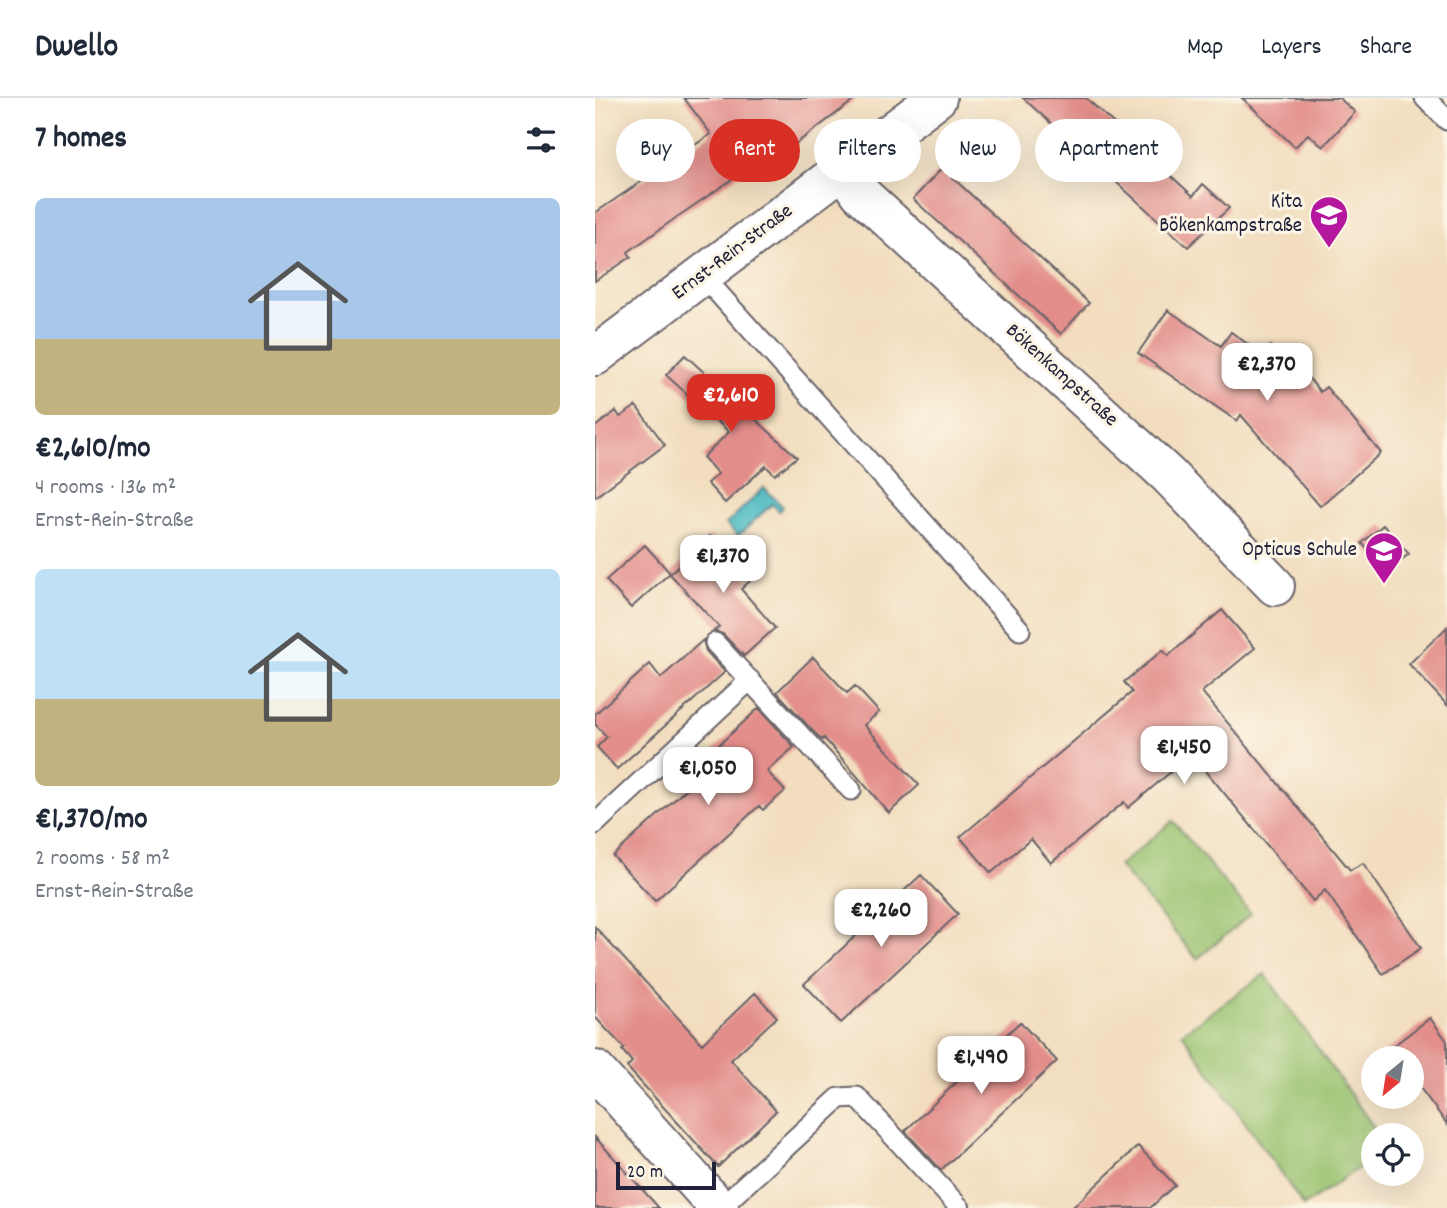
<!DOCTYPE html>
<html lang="en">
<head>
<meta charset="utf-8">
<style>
  :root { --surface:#fff; --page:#f6f6f7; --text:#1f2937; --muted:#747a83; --line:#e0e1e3; --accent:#d93025 }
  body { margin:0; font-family:Dekko,sans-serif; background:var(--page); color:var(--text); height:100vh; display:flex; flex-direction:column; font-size:26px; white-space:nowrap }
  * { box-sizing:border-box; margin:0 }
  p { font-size:23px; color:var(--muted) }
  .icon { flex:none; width:38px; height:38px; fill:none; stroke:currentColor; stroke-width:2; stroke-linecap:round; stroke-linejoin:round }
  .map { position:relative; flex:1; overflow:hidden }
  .details { display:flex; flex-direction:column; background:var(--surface); width:595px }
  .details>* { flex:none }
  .banner { position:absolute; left:21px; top:21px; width:665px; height:63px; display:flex; gap:14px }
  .needle { width:46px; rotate:210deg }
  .controls { position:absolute; left:766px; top:948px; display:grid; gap:14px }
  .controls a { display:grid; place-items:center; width:63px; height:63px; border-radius:50%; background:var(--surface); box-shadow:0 7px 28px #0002; font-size:35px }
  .scale { position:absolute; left:21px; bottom:18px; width:100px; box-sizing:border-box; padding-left:7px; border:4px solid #22223b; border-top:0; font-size:19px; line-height:24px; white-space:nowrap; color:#22223b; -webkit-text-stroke:5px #fcf5e5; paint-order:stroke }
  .price { position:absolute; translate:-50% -60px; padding:0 16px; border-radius:14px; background:#fff; color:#222; font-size:23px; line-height:46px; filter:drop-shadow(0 2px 4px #0008) }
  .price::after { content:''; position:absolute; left:50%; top:42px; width:21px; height:16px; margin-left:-10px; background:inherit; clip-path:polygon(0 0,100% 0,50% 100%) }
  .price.current { background:var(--accent); color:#fff }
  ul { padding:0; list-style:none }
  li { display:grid; align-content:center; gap:14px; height:371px; padding:0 35px }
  li span { display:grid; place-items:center; height:217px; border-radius:10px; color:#555 }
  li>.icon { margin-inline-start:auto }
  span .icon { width:126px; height:126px; fill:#fffc; stroke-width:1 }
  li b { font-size:30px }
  h2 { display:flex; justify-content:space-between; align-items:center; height:84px; padding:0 35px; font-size:30px }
  .chip { padding:0 24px; border-radius:32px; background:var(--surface); box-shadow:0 7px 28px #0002; font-size:24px; line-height:63px }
  .chip.current { background:var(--accent); color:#fff }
  header { display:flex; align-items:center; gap:42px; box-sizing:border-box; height:98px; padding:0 35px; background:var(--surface); border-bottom:2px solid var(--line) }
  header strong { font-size:33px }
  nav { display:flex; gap:38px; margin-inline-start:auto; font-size:24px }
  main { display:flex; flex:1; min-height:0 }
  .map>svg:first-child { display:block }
</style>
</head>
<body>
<header>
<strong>Dwello</strong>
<nav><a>Map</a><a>Layers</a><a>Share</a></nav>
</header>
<main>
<section class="details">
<h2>7 homes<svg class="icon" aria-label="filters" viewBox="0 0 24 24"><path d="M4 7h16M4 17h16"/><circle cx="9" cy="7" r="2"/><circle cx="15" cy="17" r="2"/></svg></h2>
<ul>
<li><span style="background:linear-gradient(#a9c7e8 65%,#c2b280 0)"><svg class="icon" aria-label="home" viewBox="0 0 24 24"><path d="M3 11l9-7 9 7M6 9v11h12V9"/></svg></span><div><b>€2,610/mo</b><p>4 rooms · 136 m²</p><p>Ernst-Rein-Straße</p></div></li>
<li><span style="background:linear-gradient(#bfe0f5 60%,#c2b280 0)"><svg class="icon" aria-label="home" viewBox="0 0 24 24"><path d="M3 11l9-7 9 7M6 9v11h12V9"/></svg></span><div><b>€1,370/mo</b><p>2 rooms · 58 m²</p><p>Ernst-Rein-Straße</p></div></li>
</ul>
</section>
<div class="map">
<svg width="852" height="1110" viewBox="0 0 852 1110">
  <rect width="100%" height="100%" fill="#fcf5e5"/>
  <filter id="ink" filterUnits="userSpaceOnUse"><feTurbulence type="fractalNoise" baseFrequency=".0143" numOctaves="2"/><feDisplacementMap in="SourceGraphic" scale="14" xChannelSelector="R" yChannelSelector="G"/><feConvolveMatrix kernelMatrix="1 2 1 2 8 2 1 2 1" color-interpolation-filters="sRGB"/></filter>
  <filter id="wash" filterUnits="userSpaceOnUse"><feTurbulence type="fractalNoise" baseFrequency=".00686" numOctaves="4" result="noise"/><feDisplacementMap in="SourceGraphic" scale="28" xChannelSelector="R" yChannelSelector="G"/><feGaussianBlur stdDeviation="1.57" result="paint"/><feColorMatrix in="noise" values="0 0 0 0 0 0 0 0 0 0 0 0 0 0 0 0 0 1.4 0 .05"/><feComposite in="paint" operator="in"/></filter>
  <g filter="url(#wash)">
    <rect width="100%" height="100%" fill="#f2debf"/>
    <!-- green -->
    <path fill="#97c16d" stroke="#5c7254" stroke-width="2" d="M578 723 656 816 602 861 524 768Z
      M670 876 785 1038H779V1059L709 1108 587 935Z"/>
    <!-- water -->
    <path fill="#4ab9c1" stroke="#366e7e" stroke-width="2" d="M169 390 188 409 184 413 177 406 143 438 131 426Z"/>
    <g id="blocks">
      <!-- building -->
      <path fill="#e38e8b" d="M89 0H262L159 77 154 70 82 119 33 154 36 159 0 183V115L116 36Z
        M428 0H491L598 98 608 86 634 110 593 149Z
        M647 0H744L760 14 728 49 713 36 700 49Z
        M347 70 494 205 466 236 318 101Z
        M573 212 626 248 636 234 669 258 675 248 704 268 725 294 731 289 786 355 725 408 646 317 642 323 543 255Z
        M90 257 202 359 180 377 171 368 130 405 112 385 123 376 108 359 134 334 71 277Z
        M41 308 70 347 0 399V329L21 313 25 319Z
        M788 427 814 456 791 473 767 445Z
        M115 438 155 483 146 491 180 530 149 558 128 536 119 533 124 529 75 476Z
        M50 447 75 475 36 510 11 482Z
        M627 512 660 550 607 594 755 772 768 765 826 850 788 876 730 792 718 803 597 656 533 710 529 704 456 765 436 741 396 775 365 739 537 594 529 584 568 552 573 558Z
        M852 529V607L814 566Z
        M108 542 111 553 130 574 22 671 2 649 12 639 0 626V616L55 566 66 580Z
        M218 559 252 595 260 588 284 614 269 627 324 687 294 715 229 640 227 642 217 632 182 594Z
        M164 610 199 649 172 673 190 693 168 712 164 708 60 803 18 758 123 662 116 654Z
        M326 777 363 816 246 925 209 886Z
        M0 829 107 946 160 895 182 919 136 962 181 1013 123 1069 32 969 37 964 27 952 29 950 0 919Z
        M835 920 852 943V1026L817 979V961H781Z
        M425 924 462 963 346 1072 310 1033Z
        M0 1039 64 1110H0Z
        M543 1048 580 1087 555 1110H477Z"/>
    </g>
  </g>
  <g filter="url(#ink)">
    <use href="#blocks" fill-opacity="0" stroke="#6b6469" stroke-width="2"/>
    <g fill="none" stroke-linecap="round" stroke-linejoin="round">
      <!-- service casing -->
      <g stroke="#6b6469" stroke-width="23">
        <path id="service" d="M830 0 852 22
          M107 177 425 532
          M120 545 256 692
          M0 726 155 582
          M125 1110 244 1000 262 999 365 1110"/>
      </g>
      <!-- minor casing -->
      <g stroke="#6b6469" stroke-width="42">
        <path id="minor" d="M249 72 265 95 573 377 680 488
          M0 258 342 0
          M0 972 124 1110"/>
      </g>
      <!-- service -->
      <use href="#service" stroke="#fff" stroke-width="19"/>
      <!-- minor -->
      <use href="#minor" stroke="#fff" stroke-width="38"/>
    </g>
  </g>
  <!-- icons -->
  <defs>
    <g id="school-pin" transform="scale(2.0125)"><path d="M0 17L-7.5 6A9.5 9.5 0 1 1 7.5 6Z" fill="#b5179e" stroke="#fcf5e5"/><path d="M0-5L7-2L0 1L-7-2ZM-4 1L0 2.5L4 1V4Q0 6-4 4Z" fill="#fff"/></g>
  </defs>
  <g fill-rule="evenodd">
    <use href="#school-pin" x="734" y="117"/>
    <use href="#school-pin" x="789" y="453"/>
  </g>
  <g text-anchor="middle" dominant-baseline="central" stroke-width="6" stroke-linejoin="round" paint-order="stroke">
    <!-- poi labels -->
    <g font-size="21" fill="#22223b" stroke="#fcf5e5" text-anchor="end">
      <text x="707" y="105">Kita<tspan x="707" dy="24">Bökenkampstraße</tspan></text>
      <text x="762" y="453">Opticus Schule</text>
    </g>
    <!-- street labels -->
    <g font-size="21" fill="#22223b" stroke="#fcf5e5">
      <text transform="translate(138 155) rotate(-37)">Ernst-Rein-Straße</text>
      <text transform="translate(466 278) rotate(42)">Bökenkampstraße</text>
    </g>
  </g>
</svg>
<div class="controls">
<a><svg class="needle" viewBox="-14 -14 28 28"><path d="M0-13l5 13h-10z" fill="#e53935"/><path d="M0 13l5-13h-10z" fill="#747a83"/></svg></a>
<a><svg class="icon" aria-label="locate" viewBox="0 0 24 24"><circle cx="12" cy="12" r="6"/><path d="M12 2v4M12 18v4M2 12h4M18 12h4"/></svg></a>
</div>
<div class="scale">20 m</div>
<b class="price" style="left:672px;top:305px">€2,370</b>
<b class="price current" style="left:136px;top:336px">€2,610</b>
<b class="price" style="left:128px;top:497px">€1,370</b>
<b class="price" style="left:589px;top:688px">€1,450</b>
<b class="price" style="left:113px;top:709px">€1,050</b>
<b class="price" style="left:286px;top:851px">€2,260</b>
<b class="price" style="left:386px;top:998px">€1,490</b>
<div class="banner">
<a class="chip">Buy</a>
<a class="chip current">Rent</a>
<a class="chip">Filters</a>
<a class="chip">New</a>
<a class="chip">Apartment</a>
</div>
</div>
</main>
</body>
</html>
